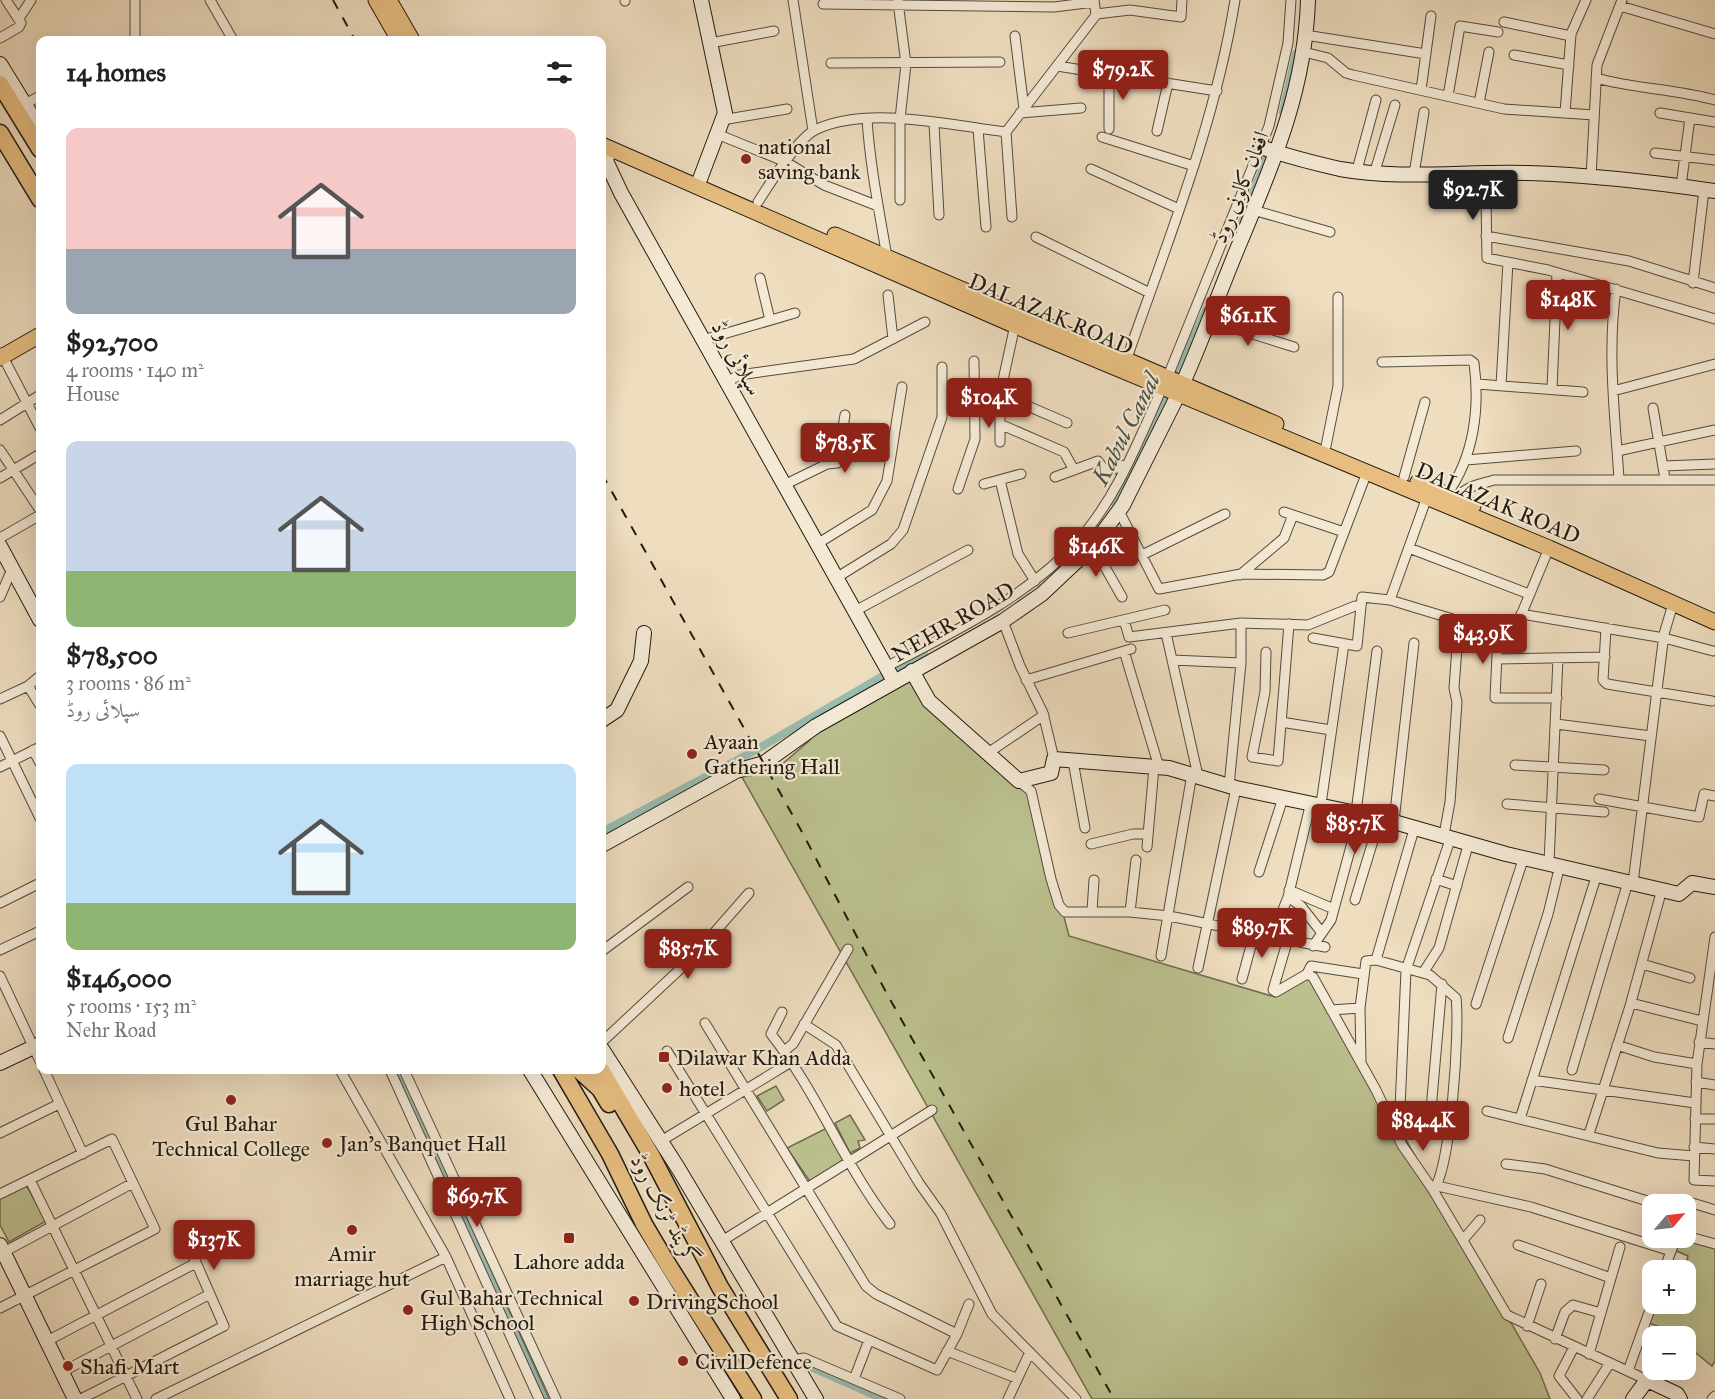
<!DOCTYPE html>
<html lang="en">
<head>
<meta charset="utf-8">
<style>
  :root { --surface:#fff; --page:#f2f2f2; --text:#222; --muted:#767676; --accent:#8f2418 }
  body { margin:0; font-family:"IM FELL Great Primer",Amiri,serif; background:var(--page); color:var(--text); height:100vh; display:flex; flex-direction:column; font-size:22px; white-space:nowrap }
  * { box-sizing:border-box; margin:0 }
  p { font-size:20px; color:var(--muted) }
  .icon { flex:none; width:33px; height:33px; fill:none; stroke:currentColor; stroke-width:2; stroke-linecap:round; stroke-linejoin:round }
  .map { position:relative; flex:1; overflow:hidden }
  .sheet { position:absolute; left:36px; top:36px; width:570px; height:1038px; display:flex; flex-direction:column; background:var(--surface); border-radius:12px; box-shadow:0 6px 24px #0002 }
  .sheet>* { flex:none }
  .needle { width:39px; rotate:62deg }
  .controls { position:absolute; left:1642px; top:1194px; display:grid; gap:12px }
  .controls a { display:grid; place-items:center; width:54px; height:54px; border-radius:12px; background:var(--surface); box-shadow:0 6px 24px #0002; font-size:30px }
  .price { position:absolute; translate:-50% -51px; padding:0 14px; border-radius:6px; background:var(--accent); color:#fff; font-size:20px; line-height:39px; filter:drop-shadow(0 2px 3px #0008) }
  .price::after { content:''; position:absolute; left:50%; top:36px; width:18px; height:14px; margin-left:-9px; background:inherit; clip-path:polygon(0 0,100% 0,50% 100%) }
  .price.current { background:#222; color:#fff }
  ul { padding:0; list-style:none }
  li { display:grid; align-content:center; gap:12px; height:318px; padding:0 30px }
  li span { display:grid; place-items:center; height:186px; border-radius:12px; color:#555 }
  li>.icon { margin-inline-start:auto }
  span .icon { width:108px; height:108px; fill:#fffc; stroke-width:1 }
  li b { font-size:26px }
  h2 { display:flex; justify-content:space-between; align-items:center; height:72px; padding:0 30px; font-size:26px }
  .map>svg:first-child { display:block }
</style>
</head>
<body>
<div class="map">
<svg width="1715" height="1399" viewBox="0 0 1715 1399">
  <rect width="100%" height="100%" fill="#eeddbf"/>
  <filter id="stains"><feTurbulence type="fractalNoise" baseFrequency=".00333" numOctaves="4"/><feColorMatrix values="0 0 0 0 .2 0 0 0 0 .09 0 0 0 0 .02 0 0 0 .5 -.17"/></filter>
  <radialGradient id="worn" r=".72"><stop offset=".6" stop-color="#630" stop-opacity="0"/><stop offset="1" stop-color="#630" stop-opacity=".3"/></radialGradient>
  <!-- green -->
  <path fill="#bcc08f" stroke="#6f6d50" stroke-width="1.5" d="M912 671 929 701 1031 791 1069 936 1275 997 1310 973 1540 1373 1550 1399H1092L742 777 773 772 809 741 814 733Z
    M776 1086 784 1100 767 1111 757 1096Z
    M850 1115 865 1140 858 1141 860 1148 850 1153 835 1123Z
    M829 1127 847 1157 811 1183 787 1148Z
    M26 1185 46 1221 9 1242 0 1225V1198Z
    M1677 1238 1715 1244V1361L1712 1366 1686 1345V1336L1663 1334 1664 1328 1645 1322 1653 1304H1686V1270H1684L1688 1256 1672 1249Z"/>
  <!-- water -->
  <path fill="#99bcb0" stroke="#697b70" stroke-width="1.5" d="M395 1070H401L549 1399H542Z"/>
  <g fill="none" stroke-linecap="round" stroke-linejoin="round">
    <!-- canal -->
    <path stroke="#99bcb0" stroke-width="8" d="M1283 112 1296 54
      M1240 227 1268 155
      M1112 501 1123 485 1206 311
      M602 832 754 751 924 652
      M802 1363 883 1399"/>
    <!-- street casing -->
    <g stroke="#554b3c" stroke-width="11">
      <path id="street" d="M135 0V40
        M210 0 233 40
        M625 0V1
        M793 0 813 131
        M898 2 906 64 900 119V200
        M823 4 1054 7 1094 2
        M1620 6 1715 34
        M1096 14 1130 10 1181 17 1182 0
        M20 17 31 0
        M1504 22 1571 36
        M1305 35 1426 54
        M1015 36 1024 109
        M0 38 19 27 21 23 6 0
        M710 43 774 31
        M1304 52 1328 58 1346 73 1353 75 1504 109 1594 115
        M1514 55 1569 65
        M831 63 1000 62
        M1057 66 1217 91
        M1596 78C1635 89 1676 89 1715 100
        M1421 90 1431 16
        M1448 96 1460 26 1498 32
        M1479 103 1489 52
        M25 104 40 96
        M1020 113 1081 108
        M1565 113 1571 34 1586 0
        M1660 113 1715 122
        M867 119C870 165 879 210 887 257
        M722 120 787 109
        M934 124 939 215
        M978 129 986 227
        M1109 129V74
        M1157 131 1168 83
        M1006 132 1012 217
        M717 134 786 162 824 185 878 206
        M1102 137 1194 166
        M1655 153 1715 160
        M1091 169 1179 209
        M1357 170 1376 100
        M1375 171 1395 105
        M1414 174 1424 112
        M1472 174 1486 199 1487 258 1548 270 1715 319
        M1591 177 1597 65 1622 0
        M1681 186 1690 118
        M758 202C769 185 797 139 815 130 867 105 949 125 1006 132L1096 15 1094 0
        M1253 210 1330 232
        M1486 236 1629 261 1715 288
        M1036 237 1150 293
        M760 278 770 320
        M1693 283 1704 190
        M1616 289C1607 353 1615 415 1619 479
        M888 295 893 339
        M1211 321 1294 347
        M703 340 795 313
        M1 353 40 428
        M1127 358C1168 240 1215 124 1235 0
        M1382 362 1470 360 1474 363C1480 408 1474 457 1447 494
        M1168 376 1269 126 1288 43 1291 0
        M727 382 739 375 854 359 925 322
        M1477 384 1583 392
        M1501 385 1508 262
        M1552 389 1557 273
        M1613 391 1715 364
        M1000 394 1067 423
        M1653 408 1665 479
        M0 420 40 395
        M1002 425 1064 452 1074 470
        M1000 442V394L1015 325
        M1326 446 1338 386V297
        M0 450 40 510
        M1617 451 1715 430
        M1466 460 1576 451
        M1663 466 1715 464
        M1055 477 1098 461 1106 472 1127 464
        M1404 477 1425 402
        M0 478 40 454
        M1000 480 1018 554 1035 581
        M984 484 1021 474
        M784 485 827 464 837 463 845 415
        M958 489 975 439 974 361
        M1458 499C1463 486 1482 484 1494 480H1715
        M1119 511 1159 589 1241 574 1323 575 1329 572 1367 472
        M1284 512 1344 532
        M0 538 40 515
        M817 544 872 510 887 481 902 387
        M1093 546 1122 597
        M1409 548 1529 594
        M1142 555 1225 514
        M1240 575 1284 538 1293 515
        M836 578 891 544 903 530 942 417V367
        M0 597 12 569
        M1390 600 1427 497
        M855 611 968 550
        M1521 614 1664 638 1713 651
        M1124 620 1129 637 1241 623 1308 625 1355 606H1361
        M1003 621 1020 666 1043 713 1054 759
        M1606 628 1603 680 1607 684 1712 701
        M1068 633 1165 610
        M1166 633 1198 776
        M1498 633 1495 698H1557
        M1313 638 1357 646 1362 597 1390 600 1512 637 1549 548
        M1124 651 1159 767
        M1266 652 1265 692 1252 757 1278 761 1289 624
        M1497 659 1605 657
        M1172 660 1241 663
        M886 667C953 632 1026 598 1077 542 1117 498 1139 439 1163 386
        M1026 680 1131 649
        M28 686 40 705
        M0 699 28 686 40 676
        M1281 722 1331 730
        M1556 724 1651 736
        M0 736 40 818
        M33 750 40 763
        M988 753 1044 715
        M1073 761 1085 828
        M1515 765 1604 770
        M0 767 40 747
        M1019 781 1031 791 1051 879 1059 905 1065 912H1130L1169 916 1325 947
        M1229 786 1241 663V623
        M1599 799 1699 817 1704 794 1715 796
        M1321 804 1344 644
        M1507 804 1604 812
        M1356 812 1377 651
        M1394 821 1414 643
        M1444 835 1450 802 1457 702 1454 688 1459 621
        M1091 844 1133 834H1148
        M1147 847 1154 767
        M1549 863 1558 658
        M1259 872 1283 798
        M1436 879 1457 886
        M1633 883 1664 634 1673 604
        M1289 890 1334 909
        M1288 897 1301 906 1322 933
        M1355 900 1380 818
        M0 903 40 883
        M1092 911 1094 880
        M1130 912 1136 860
        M1273 935 1288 897 1311 802
        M1715 937 1697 1064 1694 1180 1715 1181
        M1288 939 1273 990 1276 992 1307 974 1313 977 1376 1090 1402 1145 1433 1190 1507 1315 1647 1380
        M1313 946 1331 920 1360 813
        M0 950 40 931
        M602 951 688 887
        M1161 956 1192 774
        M1376 960 1415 826
        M1642 964 1690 978
        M1198 968 1236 788
        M1423 973 1439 948 1469 842
        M1307 974 1311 966 1363 974
        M0 976 40 1061
        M1242 979 1255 931
        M1631 1003 1702 1021
        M1476 1004 1524 857
        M1331 1010 1360 1008
        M782 1012 771 1034C818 1093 844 1165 890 1224
        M705 1023 866 1286 876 1294 957 1334
        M804 1024 836 1045 919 1183 941 1214 992 1314 1076 1399
        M1508 1038 1548 914 1560 865
        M602 1042 692 958 749 893
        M1699 1042 1715 1044
        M1617 1045 1654 1057 1697 1064
        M667 1051 837 1326 869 1340 854 1379
        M784 1051 793 1044 848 949
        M1361 1061 1360 1008 1366 961 1376 960 1430 975 1456 998C1460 1027 1451 1171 1433 1190
        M44 1070 83 1154
        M340 1070 446 1257 510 1399
        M390 1070 539 1399
        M404 1070 556 1399
        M1572 1070 1628 882
        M1532 1080 1695 1103
        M1696 1082 1715 1085
        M1400 1109 1406 970 1451 837
        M1431 1110 1442 984
        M1487 1111 1658 1153 1694 1156
        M1520 1119 1597 874
        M1695 1119H1715
        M0 1133 59 1104
        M1589 1134 1630 1006 1662 889
        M661 1141 791 1062
        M1694 1147 1715 1149
        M1506 1164 1545 1169 1657 1204
        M30 1180 137 1399
        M1437 1186 1531 1207 1671 1251
        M0 1194 112 1139 155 1229 0 1308
        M1686 1210 1689 1202 1715 1210
        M1686 1236 1715 1244
        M1463 1240 1480 1220
        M722 1241 932 1110
        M1518 1245 1611 1278
        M0 1254 133 1183
        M1664 1270 1676 1238
        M1527 1326 1541 1284
        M1555 1339 1565 1312 1573 1305 1601 1313
        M869 1340 937 1370 957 1334 969 1304
        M47 1341 196 1263
        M1574 1347 1559 1376 1577 1399
        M947 1351 1016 1378
        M1589 1354 1620 1247
        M793 1360 804 1358 900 1399
        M1628 1371 1653 1301
        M62 1372 210 1294
        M81 1399 224 1326 180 1226
        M156 1399 446 1257
        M1008 1399 1030 1352
        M1587 1399 1610 1363
        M1712 1399 1715 1396"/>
    </g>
    <!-- secondary casing -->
    <g stroke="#221a10" stroke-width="16">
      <path id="secondary" d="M0 64 40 129
        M1261 147C1286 156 1314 163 1340 169 1402 180 1466 171 1528 173 1591 175 1653 182 1715 191
        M609 148 606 161 621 193 894 681
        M700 179 725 113 701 0
        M1183 383C1202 340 1218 296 1236 252 1271 168 1305 93 1308 0
        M0 546 40 620
        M912 671 929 701 1019 781 1051 773 1054 759 1169 768 1236 788 1380 818 1506 854 1679 894 1692 883 1715 887
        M602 720 617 710 641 661 644 633
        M602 845 736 771 764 763 816 726 1003 621 1042 594 1093 546 1123 505 1179 393
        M602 1049 678 1168 816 1399
        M0 1063 40 1044
        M530 1070 733 1399
        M0 1245 75 1399
        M1633 1399 1647 1380 1677 1394 1680 1399"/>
    </g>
    <!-- primary casing -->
    <g stroke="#221a10" stroke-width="17">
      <path id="primary" d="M376 0 399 40
        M389 0 412 40
        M602 145 1032 333 1549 548 1715 622
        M835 235 1276 424
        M0 358 40 335
        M1418 482 1473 506"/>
    </g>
    <!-- highway casing -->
    <g stroke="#221a10" stroke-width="19">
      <path id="highway" d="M0 84 40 149
        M0 133 40 199
        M561 1070 610 1154 644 1224 667 1263 753 1399
        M579 1070 600 1089 609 1104
        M601 1070 651 1155 720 1287 789 1399"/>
    </g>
    <!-- street -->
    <use href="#street" stroke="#f4e9d5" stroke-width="9"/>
    <!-- secondary -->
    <use href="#secondary" stroke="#f4e9d5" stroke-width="14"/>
    <!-- primary -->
    <use href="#primary" stroke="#e7be80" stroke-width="15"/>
    <!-- highway -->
    <use href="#highway" stroke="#e7be80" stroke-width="16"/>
    <!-- rail -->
    <path stroke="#221a10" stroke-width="2" stroke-dasharray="10 10" stroke-linecap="butt" d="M333 0 355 40
      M602 474 802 832 887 994 1114 1399"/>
  </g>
  <!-- markers -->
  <g fill="#8f2418" stroke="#f4e9d5" stroke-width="2">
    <circle cx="746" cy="159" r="6"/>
    <circle cx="692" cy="754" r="6"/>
    <rect x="658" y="1051" width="12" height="12" rx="3"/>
    <circle cx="667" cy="1088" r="6"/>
    <circle cx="231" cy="1100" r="6"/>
    <circle cx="327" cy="1143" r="6"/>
    <circle cx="352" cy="1230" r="6"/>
    <rect x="563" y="1232" width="12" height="12" rx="3"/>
    <circle cx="634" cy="1301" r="6"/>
    <circle cx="408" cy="1310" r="6"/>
    <circle cx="683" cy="1361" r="6"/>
    <circle cx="68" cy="1366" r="6"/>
  </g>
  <g text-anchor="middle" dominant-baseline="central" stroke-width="4.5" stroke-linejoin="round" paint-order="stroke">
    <!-- poi labels -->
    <g font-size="22" fill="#221a10" stroke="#f4e9d5" text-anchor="start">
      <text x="758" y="146">national<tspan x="758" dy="25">saving bank</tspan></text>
      <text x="704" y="741">Ayaan<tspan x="704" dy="25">Gathering Hall</tspan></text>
      <text x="676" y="1057">Dilawar Khan Adda</text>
      <text x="679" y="1088">hotel</text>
      <text x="231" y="1123" text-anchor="middle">Gul Bahar<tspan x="231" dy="25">Technical College</tspan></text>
      <text x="339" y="1143">Jan's Banquet Hall</text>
      <text x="352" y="1253" text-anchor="middle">Amir<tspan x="352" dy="25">marriage hut</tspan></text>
      <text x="569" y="1261" text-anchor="middle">Lahore adda</text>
      <text x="420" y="1297">Gul Bahar Technical<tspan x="420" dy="25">High School</tspan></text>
      <text x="646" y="1301">DrivingSchool</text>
      <text x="695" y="1361">CivilDefence</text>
      <text x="80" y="1366">Shafi Mart</text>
    </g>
    <!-- street labels -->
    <g font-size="22" fill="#221a10" stroke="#f4e9d5">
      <text transform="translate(1240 187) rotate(-68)">افغان کالونی روڈ</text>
      <text transform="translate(1051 314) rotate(23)">DALAZAK ROAD</text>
      <text transform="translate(737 358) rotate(61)">سپلائی روڈ</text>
      <text transform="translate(1498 503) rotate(23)">DALAZAK ROAD</text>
      <text transform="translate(953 622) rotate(-30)">NEHR ROAD</text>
      <text transform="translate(665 1209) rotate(62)">گرینڈ ٹرنک روڈ</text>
    </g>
    <!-- water labels -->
    <g font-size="24" font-style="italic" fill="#4c5348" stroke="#f4e9d5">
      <text transform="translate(1126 429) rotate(-63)">Kabul Canal</text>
    </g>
  </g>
  <rect width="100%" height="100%" filter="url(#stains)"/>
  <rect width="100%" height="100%" fill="url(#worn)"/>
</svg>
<div class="controls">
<a><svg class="needle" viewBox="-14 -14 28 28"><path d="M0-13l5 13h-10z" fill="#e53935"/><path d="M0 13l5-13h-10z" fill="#767676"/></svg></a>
<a>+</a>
<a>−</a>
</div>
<b class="price" style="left:1123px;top:101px">$79.2K</b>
<b class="price current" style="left:1473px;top:221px">$92.7K</b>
<b class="price" style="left:1568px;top:331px">$148K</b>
<b class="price" style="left:1248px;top:347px">$61.1K</b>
<b class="price" style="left:989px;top:429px">$104K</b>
<b class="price" style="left:845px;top:474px">$78.5K</b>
<b class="price" style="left:1096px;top:578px">$146K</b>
<b class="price" style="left:1483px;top:665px">$43.9K</b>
<b class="price" style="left:1355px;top:855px">$85.7K</b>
<b class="price" style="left:1262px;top:959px">$89.7K</b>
<b class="price" style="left:688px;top:980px">$85.7K</b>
<b class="price" style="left:1423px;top:1152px">$84.4K</b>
<b class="price" style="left:477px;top:1228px">$69.7K</b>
<b class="price" style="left:214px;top:1271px">$137K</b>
<section class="sheet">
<h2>14 homes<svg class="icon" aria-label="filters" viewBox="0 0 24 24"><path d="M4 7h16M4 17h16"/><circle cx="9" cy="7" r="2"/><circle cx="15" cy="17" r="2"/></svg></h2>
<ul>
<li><span style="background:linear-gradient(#f6c9c9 65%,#9aa5b1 0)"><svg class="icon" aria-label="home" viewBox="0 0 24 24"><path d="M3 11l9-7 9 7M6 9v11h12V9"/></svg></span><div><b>$92,700</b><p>4 rooms · 140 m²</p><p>House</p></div></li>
<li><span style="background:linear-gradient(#c9d6e8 70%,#8fb573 0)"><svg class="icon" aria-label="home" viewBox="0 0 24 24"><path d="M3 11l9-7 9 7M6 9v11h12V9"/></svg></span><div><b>$78,500</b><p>3 rooms · 86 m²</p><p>سپلائی روڈ</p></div></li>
<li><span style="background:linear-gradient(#bfe0f5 75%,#8fb573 0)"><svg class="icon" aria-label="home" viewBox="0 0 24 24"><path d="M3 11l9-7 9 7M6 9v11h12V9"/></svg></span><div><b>$146,000</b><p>5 rooms · 153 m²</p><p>Nehr Road</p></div></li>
</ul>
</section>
</div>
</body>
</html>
